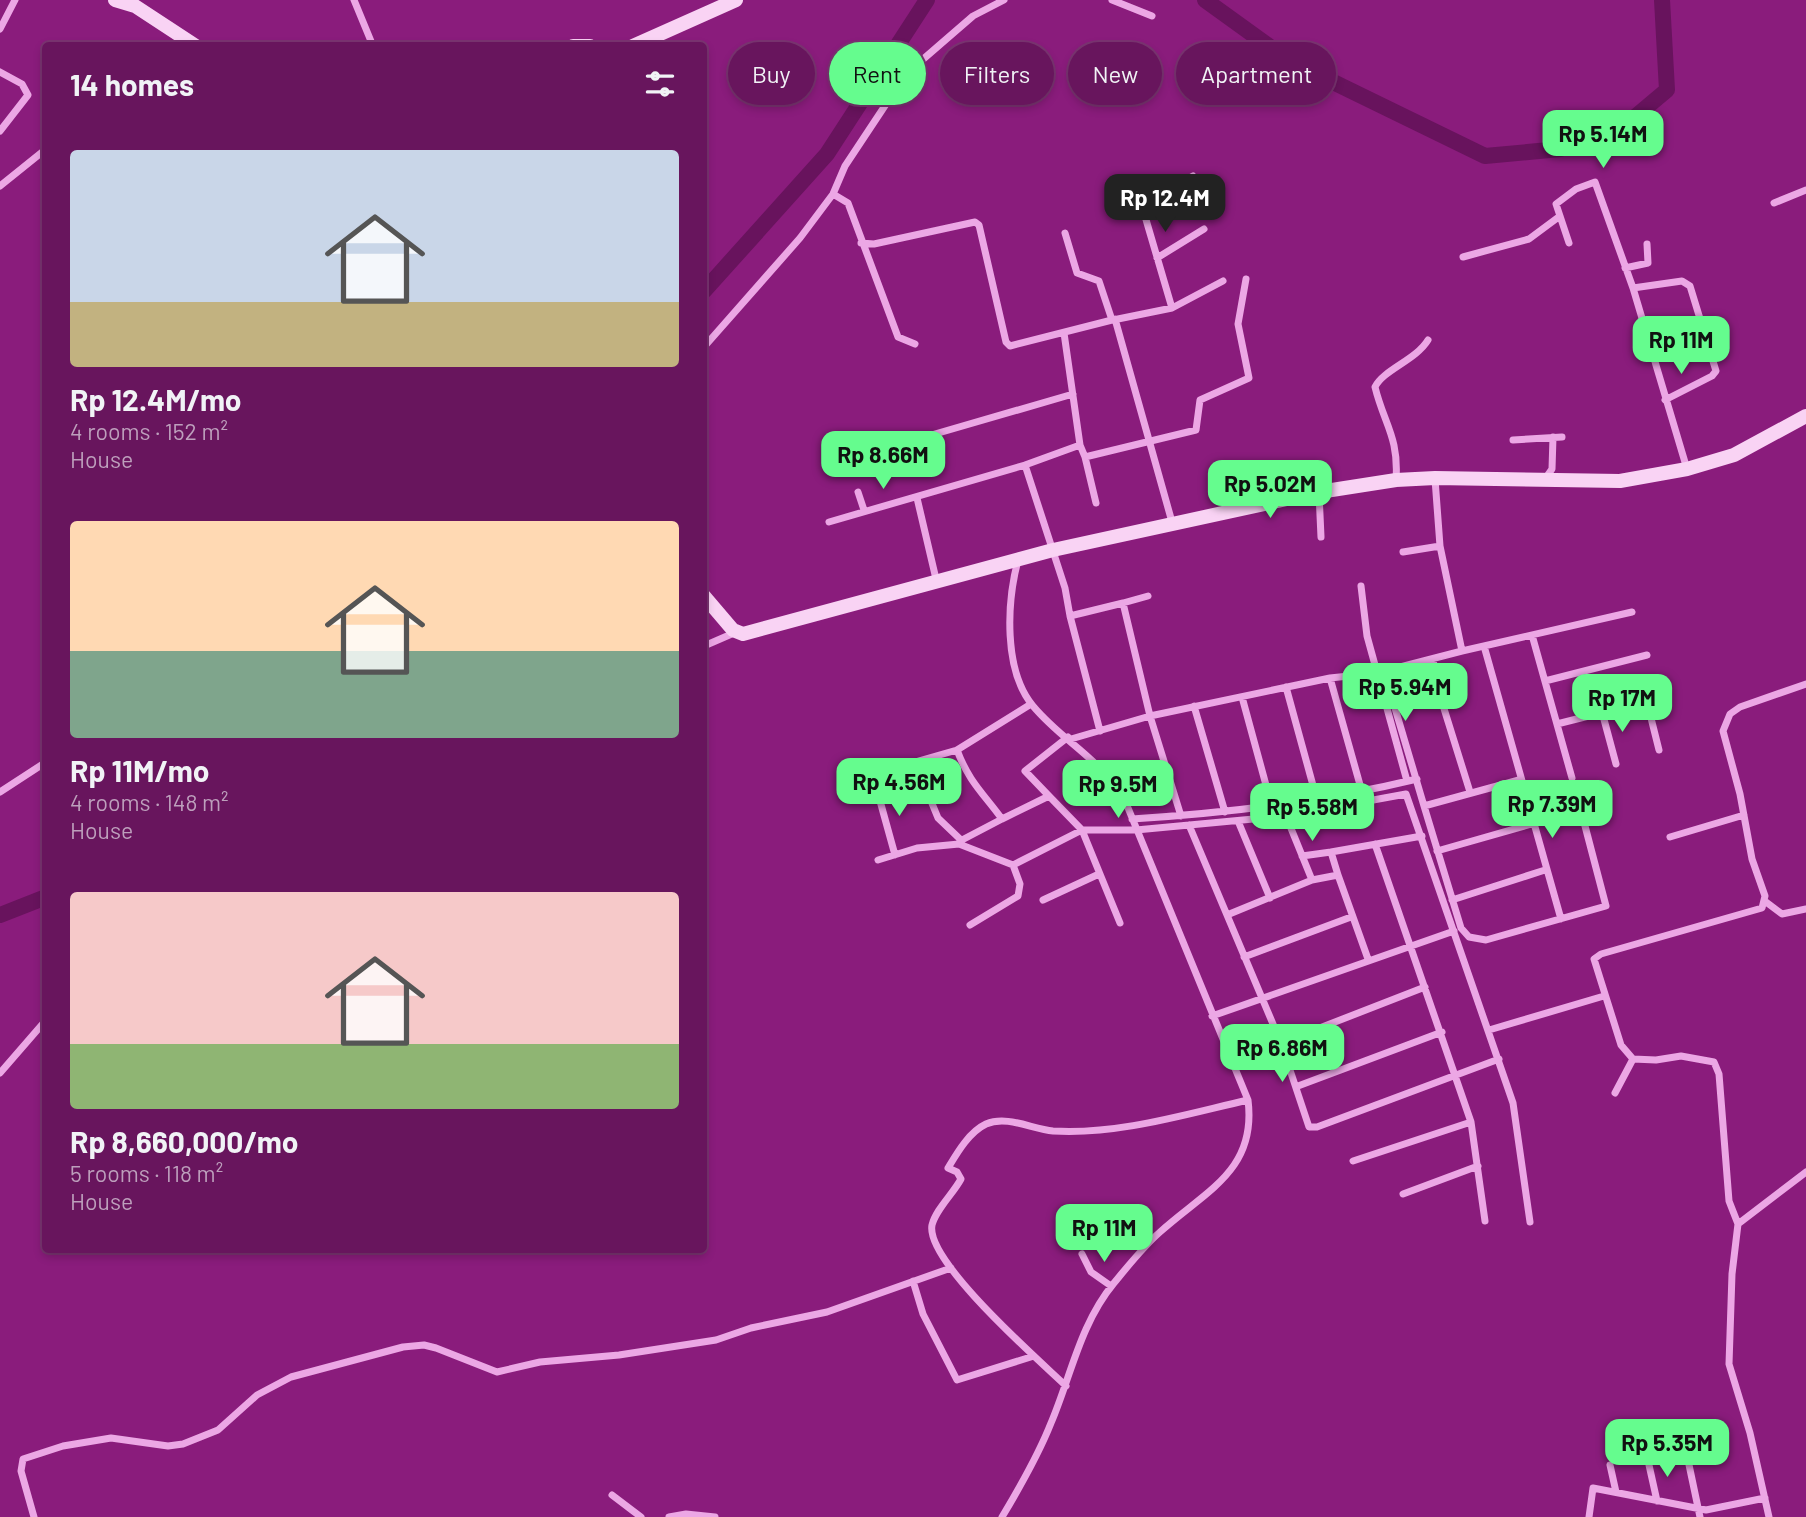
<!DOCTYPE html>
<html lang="en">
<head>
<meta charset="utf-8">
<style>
  :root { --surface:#68155d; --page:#6d1e63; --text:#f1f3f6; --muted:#bd9fbc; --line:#7b3472; --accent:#65fc8e }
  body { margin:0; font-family:Barlow,sans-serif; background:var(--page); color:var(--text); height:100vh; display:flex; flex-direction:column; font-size:26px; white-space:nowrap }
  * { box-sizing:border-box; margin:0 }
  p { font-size:23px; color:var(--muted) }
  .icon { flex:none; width:38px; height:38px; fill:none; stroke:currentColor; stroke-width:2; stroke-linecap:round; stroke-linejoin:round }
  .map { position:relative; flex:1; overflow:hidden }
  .side { position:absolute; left:42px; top:42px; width:665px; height:1211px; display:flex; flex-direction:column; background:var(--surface); border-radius:7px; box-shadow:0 4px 10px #0003,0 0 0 2px var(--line) }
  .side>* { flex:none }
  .banner { position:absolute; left:728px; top:42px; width:665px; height:63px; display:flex; gap:14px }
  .price { position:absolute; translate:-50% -60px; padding:0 16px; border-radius:14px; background:var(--accent); color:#111; font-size:23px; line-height:46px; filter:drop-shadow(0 2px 4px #0008) }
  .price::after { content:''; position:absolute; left:50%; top:42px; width:21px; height:16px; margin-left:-10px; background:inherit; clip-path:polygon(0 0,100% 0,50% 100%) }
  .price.selected { background:#222; color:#fff }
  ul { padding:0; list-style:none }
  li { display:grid; align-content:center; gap:14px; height:371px; padding:0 28px }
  li span { display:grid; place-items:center; height:217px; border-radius:7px; color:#555 }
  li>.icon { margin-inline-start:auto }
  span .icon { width:126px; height:126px; fill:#fffc; stroke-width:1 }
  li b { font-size:30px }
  h2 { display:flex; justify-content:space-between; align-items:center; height:84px; padding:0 28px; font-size:30px }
  .tag { padding:0 24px; border-radius:32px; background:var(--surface); box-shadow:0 4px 10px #0003,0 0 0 2px var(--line); font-size:24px; line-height:63px }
  .tag.selected { background:var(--accent); color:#111 }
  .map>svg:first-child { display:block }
</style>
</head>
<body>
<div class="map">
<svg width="1806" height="1517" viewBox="0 0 1806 1517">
  <rect width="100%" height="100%" fill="#8a1c7c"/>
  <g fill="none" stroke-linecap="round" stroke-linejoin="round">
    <!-- river -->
    <path stroke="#68135d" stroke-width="16" d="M1205 0 1288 60 1485 156 1560 149 1629 122 1667 90 1662 0
      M704 291 827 154 927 0
      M0 915 46 897"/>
    <!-- street -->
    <path stroke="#eca7e5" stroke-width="7" d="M354 0 373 46
      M1112 0 1152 16
      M0 29 15 0
      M0 72 22 84 28 95 0 131
      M0 186 46 149
      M833 194 848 203 898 337 915 344
      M1774 203 1806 190
      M861 243 874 244 975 222 979 225 1006 342 1010 346 1112 320 1099 281 1077 273 1065 233
      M1569 243 1556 204 1576 189 1595 182 1633 288
      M1463 257 1529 239 1560 216
      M1157 258 1204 229
      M1625 268 1648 263 1647 244
      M1172 308 1142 206 1193 176
      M1115 319 1172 522
      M1113 320 1172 308 1223 281
      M1064 333 1080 445
      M704 347 800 238 833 194 845 166 906 74 973 16 1004 0
      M1665 400 1712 376 1716 371 1690 286 1682 281 1633 288 1687 469
      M1513 440 1562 437
      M904 443 1073 394
      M1085 457 1096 503
      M1545 479 1552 469 1553 437
      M1396 480C1399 437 1384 424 1375 387 1383 370 1416 360 1428 340
      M858 492 864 510
      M1319 493 1321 537
      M917 498 936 579
      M829 522 1025 465
      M1403 552 1440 546
      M1361 586 1367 636 1407 781
      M1123 603 1148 596
      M1070 616 1065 588 1025 465 1080 445 1085 457 1196 430 1200 400 1249 378 1238 324 1246 279
      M1532 635 1572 778
      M704 646 734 633
      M1484 646 1561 919
      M1462 651 1632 612
      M1433 660 1441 699 1470 792
      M1384 671 1424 806 1519 780
      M1330 678 1362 792
      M1545 681 1647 655
      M1286 687 1317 800
      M1242 697 1272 807
      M1031 704 957 750C969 782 983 793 1002 819L1049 796 1082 830 1120 923
      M1194 706 1225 812
      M1602 712 1616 764
      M1557 724 1644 702 1648 706 1659 750
      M1100 731 1070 616 1123 603 1150 716 1181 816
      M1071 739 1150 716 1330 678 1377 673 1462 651 1440 546 1435 479
      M957 750 915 762 938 818 960 839
      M0 792 46 762
      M1049 796 1025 771 1068 737
      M1424 806 1461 928 1469 937 1486 940 1606 906 1574 784
      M1286 816 1312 880
      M1132 819C1228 813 1323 802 1417 779
      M1238 821 1270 898
      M1189 825 1281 1043 1309 1127H1317L1499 1059
      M1670 837 1744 815
      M960 841 1002 819
      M1375 844 1471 1122 1485 1221
      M1437 851 1581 810
      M895 855 877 790C883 771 898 769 915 762
      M1302 856 1331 852
      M878 860 917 848 959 844 1013 865 1082 830H1136L1286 816 1406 794 1513 1103 1530 1222
      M1338 875 1368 959
      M1043 900 1099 874
      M1452 900 1545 870
      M1766 902 1782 914 1806 909
      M1227 915 1312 880 1338 875 1331 852 1422 836
      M970 925 1018 896 1020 884 1013 865
      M1244 957 1351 917
      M1212 1016 1454 931
      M1489 1030 1604 996
      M1281 1043 1425 987
      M1633 1059 1656 1060 1681 1056 1714 1062 1719 1074 1729 1201 1738 1224 1732 1274 1729 1364 1750 1433 1769 1517
      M0 1073 46 1020
      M1298 1086 1442 1032
      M1615 1093 1633 1059 1621 1045 1594 959 1601 954 1762 908 1765 896 1752 859 1740 794 1723 731 1730 714 1740 707 1806 684
      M1353 1161 1471 1122
      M1403 1194 1478 1166
      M1738 1224 1806 1172
      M1082 1254 1091 1272 1111 1286
      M913 1281 923 1314 957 1380 1034 1356
      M1066 1386C1040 1361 925 1261 932 1225 936 1209 953 1194 961 1179L957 1172 948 1168C957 1153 969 1132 986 1124 1007 1115 1032 1129 1053 1131 1118 1135 1186 1114 1248 1100
      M1688 1460 1700 1517
      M1610 1465 1616 1492
      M1649 1465 1657 1501
      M612 1495 641 1517
      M34 1517 21 1471 23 1459 63 1446 111 1438 168 1446 183 1444 218 1430 257 1395 291 1377 403 1347 424 1345 436 1348 497 1372 540 1362 619 1355 716 1340 751 1328 827 1312 951 1268
      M669 1517 686 1514 715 1517
      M1002 1517C1020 1487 1038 1456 1051 1423 1071 1376 1080 1324 1114 1283 1128 1266 1143 1247 1160 1232 1205 1191 1257 1171 1248 1100L1126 803C1098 755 1065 744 1033 706 1003 670 1007 602 1018 560
      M1589 1517 1593 1488 1706 1510 1765 1498"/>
    <!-- secondary -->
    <path stroke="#f9d3f4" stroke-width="14" d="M115 0 135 6 196 46
      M573 46H590
      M633 46 736 0
      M704 596 733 630 743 634 1053 550 1319 492 1396 480 1435 478 1620 481 1687 469 1734 455 1806 416"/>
  </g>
</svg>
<b class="price" style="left:1603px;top:170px">Rp 5.14M</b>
<b class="price selected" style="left:1165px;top:234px">Rp 12.4M</b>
<b class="price" style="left:1681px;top:376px">Rp 11M</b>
<b class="price" style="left:883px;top:491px">Rp 8.66M</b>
<b class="price" style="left:1270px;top:520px">Rp 5.02M</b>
<b class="price" style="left:1405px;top:723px">Rp 5.94M</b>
<b class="price" style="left:1622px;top:734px">Rp 17M</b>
<b class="price" style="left:899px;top:818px">Rp 4.56M</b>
<b class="price" style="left:1118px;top:820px">Rp 9.5M</b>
<b class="price" style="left:1552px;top:840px">Rp 7.39M</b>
<b class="price" style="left:1312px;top:843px">Rp 5.58M</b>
<b class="price" style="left:1282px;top:1084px">Rp 6.86M</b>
<b class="price" style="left:1104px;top:1264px">Rp 11M</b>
<b class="price" style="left:1667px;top:1479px">Rp 5.35M</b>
<div class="banner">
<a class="tag">Buy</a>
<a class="tag selected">Rent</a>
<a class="tag">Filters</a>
<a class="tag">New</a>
<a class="tag">Apartment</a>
</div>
<section class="side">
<h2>14 homes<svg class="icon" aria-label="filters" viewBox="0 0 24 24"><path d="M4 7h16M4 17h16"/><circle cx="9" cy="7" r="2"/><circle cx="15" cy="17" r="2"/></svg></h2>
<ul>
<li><span style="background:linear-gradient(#c9d6e8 70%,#c2b280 0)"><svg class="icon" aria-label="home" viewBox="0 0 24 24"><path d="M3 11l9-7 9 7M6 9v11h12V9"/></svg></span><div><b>Rp 12.4M/mo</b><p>4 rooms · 152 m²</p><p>House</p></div></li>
<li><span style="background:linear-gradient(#ffd9b3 60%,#7fa58c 0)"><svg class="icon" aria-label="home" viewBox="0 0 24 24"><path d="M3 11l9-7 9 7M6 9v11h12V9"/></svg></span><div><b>Rp 11M/mo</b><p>4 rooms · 148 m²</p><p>House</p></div></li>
<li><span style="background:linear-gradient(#f6c9c9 70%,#8fb573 0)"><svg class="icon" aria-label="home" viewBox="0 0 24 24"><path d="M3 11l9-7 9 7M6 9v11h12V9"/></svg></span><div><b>Rp 8,660,000/mo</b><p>5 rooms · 118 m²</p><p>House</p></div></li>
</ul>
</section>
</div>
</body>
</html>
